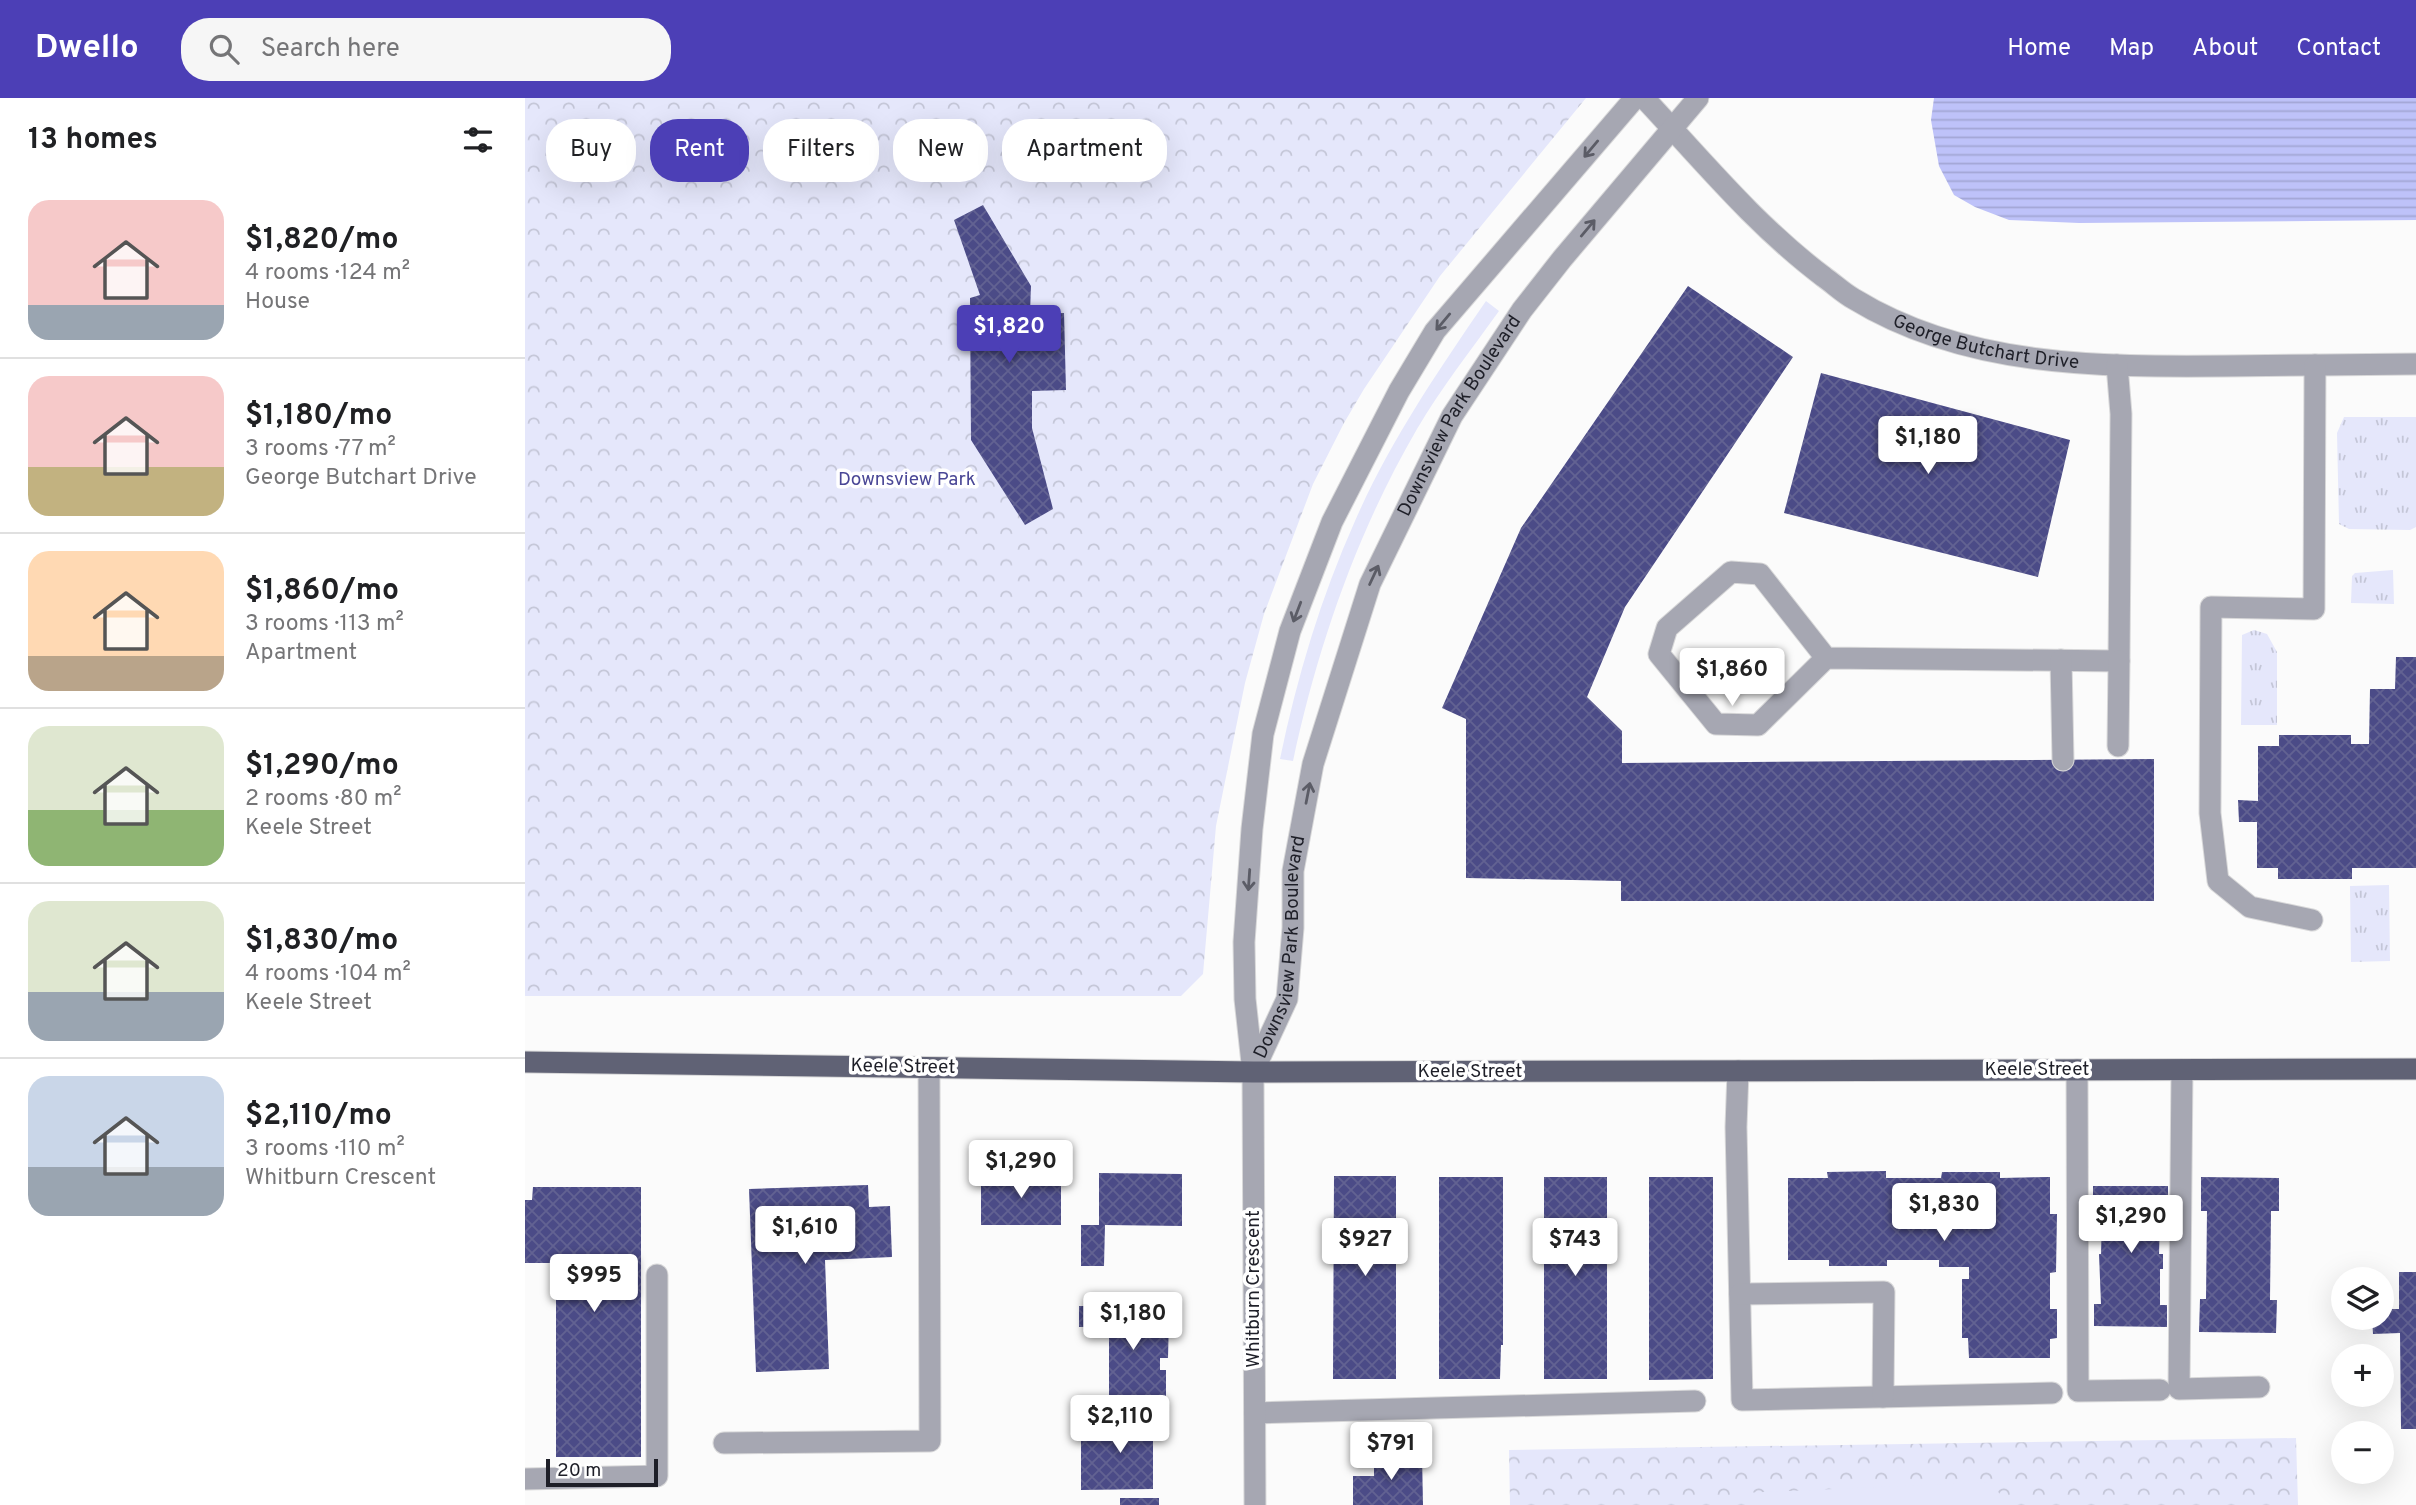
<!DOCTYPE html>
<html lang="en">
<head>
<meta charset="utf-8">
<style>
  :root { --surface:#fff; --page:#f6f6f6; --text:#202124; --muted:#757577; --line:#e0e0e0; --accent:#4c3fb6 }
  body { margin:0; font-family:Overpass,sans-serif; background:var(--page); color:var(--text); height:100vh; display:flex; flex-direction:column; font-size:26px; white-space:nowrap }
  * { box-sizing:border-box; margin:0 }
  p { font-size:23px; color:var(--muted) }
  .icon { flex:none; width:38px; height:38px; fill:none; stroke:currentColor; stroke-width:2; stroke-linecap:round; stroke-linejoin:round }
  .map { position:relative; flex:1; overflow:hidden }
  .panel { display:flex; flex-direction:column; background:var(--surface); width:525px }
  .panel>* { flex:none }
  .banner { position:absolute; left:21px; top:21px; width:665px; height:63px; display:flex; gap:14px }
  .controls { position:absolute; left:1806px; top:1169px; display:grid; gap:14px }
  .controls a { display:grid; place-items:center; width:63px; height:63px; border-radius:50%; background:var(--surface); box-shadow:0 7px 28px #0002; font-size:35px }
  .scale { position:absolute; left:21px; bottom:18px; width:112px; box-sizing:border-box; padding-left:7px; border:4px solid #1e1f28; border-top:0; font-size:19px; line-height:24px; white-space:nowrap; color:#1e1f28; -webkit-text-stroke:5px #fff; paint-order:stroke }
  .price { position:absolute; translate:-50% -60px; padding:0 16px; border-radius:7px; background:#fff; color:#222; font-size:23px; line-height:46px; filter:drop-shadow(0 2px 4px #0008) }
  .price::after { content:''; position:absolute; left:50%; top:42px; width:21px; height:16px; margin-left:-10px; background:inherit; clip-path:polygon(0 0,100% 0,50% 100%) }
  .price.active { background:var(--accent); color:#fff }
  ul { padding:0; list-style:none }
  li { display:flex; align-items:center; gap:21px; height:175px; padding:0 28px }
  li+li { border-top:2px solid var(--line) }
  li span { display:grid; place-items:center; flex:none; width:196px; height:140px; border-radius:21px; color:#555 }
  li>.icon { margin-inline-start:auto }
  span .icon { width:84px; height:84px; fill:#fffc; stroke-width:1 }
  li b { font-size:30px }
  h2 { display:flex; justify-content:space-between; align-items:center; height:84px; padding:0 28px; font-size:30px }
  .chip { padding:0 24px; border-radius:28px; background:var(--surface); box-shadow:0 7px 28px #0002; font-size:24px; line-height:63px }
  .chip.active { background:var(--accent); color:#fff }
  header { display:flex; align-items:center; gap:42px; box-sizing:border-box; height:98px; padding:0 35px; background:var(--accent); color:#fff }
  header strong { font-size:33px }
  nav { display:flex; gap:38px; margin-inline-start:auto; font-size:24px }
  .search { width:490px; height:63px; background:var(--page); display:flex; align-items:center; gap:18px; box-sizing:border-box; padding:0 24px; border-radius:28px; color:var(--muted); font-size:26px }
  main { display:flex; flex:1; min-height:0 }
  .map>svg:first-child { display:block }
</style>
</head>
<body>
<header>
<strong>Dwello</strong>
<div class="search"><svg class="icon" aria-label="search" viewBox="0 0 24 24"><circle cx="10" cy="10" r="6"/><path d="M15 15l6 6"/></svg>Search here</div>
<nav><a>Home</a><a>Map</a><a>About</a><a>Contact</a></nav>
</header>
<main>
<section class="panel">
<h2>13 homes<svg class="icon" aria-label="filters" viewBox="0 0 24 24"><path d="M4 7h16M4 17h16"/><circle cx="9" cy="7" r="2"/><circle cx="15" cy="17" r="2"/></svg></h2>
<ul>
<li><span style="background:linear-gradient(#f6c9c9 75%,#9aa5b1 0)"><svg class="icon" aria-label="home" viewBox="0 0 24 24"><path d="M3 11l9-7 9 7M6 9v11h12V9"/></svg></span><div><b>$1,820/mo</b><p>4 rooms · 124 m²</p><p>House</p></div></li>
<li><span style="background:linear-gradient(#f6c9c9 65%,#c2b280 0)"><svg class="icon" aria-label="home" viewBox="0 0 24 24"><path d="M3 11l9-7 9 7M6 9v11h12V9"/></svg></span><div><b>$1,180/mo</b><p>3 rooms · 77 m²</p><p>George Butchart Drive</p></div></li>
<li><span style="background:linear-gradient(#ffd9b3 75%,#b9a48a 0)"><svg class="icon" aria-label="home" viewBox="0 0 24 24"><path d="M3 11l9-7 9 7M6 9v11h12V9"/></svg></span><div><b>$1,860/mo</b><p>3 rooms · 113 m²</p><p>Apartment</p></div></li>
<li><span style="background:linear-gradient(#dfe7d0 60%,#8fb573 0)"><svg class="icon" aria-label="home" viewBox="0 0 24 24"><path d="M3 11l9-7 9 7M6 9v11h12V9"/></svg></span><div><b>$1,290/mo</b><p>2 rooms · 80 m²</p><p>Keele Street</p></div></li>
<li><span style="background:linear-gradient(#dfe7d0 65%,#9aa5b1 0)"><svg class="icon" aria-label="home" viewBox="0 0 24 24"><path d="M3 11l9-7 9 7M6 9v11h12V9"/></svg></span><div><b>$1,830/mo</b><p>4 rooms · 104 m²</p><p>Keele Street</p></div></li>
<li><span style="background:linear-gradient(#c9d6e8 65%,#9aa5b1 0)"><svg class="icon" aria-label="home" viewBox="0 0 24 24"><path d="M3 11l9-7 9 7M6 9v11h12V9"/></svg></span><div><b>$2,110/mo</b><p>3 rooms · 110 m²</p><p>Whitburn Crescent</p></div></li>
</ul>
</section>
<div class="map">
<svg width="1891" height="1407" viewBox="0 0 1891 1407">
  <defs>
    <pattern id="grass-tufts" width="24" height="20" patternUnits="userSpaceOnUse" patternTransform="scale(1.75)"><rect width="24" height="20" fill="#e5e7fb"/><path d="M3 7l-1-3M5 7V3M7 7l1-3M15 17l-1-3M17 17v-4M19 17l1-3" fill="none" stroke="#c4c6d7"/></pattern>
    <pattern id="forest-crowns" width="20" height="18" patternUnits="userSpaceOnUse" patternTransform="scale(1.75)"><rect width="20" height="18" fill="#e5e7fb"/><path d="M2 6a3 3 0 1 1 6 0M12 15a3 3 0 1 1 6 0" fill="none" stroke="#c4c6d7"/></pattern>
    <pattern id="water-rules" width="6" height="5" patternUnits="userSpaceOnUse" patternTransform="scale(1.75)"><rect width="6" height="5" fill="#bec2f9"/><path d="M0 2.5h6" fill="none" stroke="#a3a6d5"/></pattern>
    <pattern id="building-cross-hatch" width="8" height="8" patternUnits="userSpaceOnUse" patternTransform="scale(1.75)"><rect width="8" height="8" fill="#4b4b87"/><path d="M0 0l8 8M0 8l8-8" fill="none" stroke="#626292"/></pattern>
  </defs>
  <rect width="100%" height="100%" fill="#fbfbfb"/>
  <!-- grass -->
  <path fill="url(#grass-tufts)" d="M1819 319H1891V429L1885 432 1824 431 1814 426 1812 335Z
    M1868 472 1869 506 1826 505 1827 478 1830 475Z
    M1729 532 1742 536 1752 554V627H1716L1717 537Z
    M1864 787 1865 863 1826 864 1825 788Z"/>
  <!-- forest -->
  <path fill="url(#forest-crowns)" d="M0 0H1061L915 178 839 291 819 325 788 386 739 516 720 585 691 728 678 876 656 898H0Z
    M1771 1340 1773 1407H985L984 1352Z"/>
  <!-- garden -->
  <path fill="#e5e7fb" d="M961 203 974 213C946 252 916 290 892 331 832 434 793 547 768 663L755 661C772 579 796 499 830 423 864 345 913 273 961 203Z
    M1464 1384 1475 1396V1407H1222L1217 1395Z"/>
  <!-- water -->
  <path fill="url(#water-rules)" d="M1409 0H1891V122L1554 125 1484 122 1450 109 1429 97 1414 68 1406 22Z"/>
  <!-- building -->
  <path fill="url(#building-cross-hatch)" d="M458 107 506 188 505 215H539L541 292 507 293V330L528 411 500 427 446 342 445 200 455 197 429 122Z
    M1163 188 1268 259 1100 509 1062 599 1097 633V665L1629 661V803H1096V783L941 780V621L917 610 996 430Z
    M1296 275 1545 342 1513 479 1259 415Z
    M1871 559H1891V770H1827V781H1753V770H1732V724H1714L1713 702 1733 703V648H1754V637H1826V646H1844L1845 591H1870Z
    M1361 1073V1080H1416L1417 1074H1475V1080L1525 1079V1116H1532L1531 1174 1525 1175V1211H1532V1240L1525 1241V1260H1444L1443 1240H1437V1181H1444V1169H1414V1162H1362V1168H1304V1162H1263V1080H1303L1302 1074Z
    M574 1075 657 1076V1128L580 1127 579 1168H556V1127H574Z
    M456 1076H536V1127H456Z
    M809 1078H871V1281H808Z
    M914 1079H978V1247H976L975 1281H914Z
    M1019 1079H1082V1281H1019Z
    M1124 1079H1188V1281L1124 1282Z
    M1676 1079 1754 1080V1113H1746L1745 1202H1752L1751 1235 1674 1234 1675 1201H1681L1682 1113H1676Z
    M343 1087 344 1109 365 1108 367 1159 300 1162 304 1271 231 1274 224 1091Z
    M1568 1088H1643V1122H1635L1634 1156H1638V1171H1635V1207H1642V1229L1569 1228V1206H1576L1574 1156H1576L1577 1122 1568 1121Z
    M8 1089H116V1359H31V1192L50 1191V1165H0V1102H7Z
    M1874 1174H1891V1331H1876L1875 1235 1848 1236 1847 1220H1857V1211H1874Z
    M554 1208H589V1219H644L643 1260H635V1272H641V1300H584V1225H571V1229H554Z
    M635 1317V1339H628V1391L556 1392V1334H594V1318Z
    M849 1356H897L898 1407H828V1378H849Z
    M595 1400H634V1407H595Z"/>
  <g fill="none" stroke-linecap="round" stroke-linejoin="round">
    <!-- minor casing -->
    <g stroke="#d8d8d9" stroke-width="23">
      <g id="minor">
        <path id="s1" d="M1119 0C1177 62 1231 128 1299 179 1309 186 1318 195 1329 201 1440 269 1574 269 1700 268 1764 267 1827 267 1891 266"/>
        <path d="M1301 560 1233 627 1191 626 1134 556 1142 530 1206 474 1235 476 1301 560 1594 563 1596 316 1592 267"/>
        <path d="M1536 562 1538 662"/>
        <path d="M1593 648 1594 563"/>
        <path d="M1787 822 1725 809 1693 783 1685 715 1686 509 1789 511 1790 267"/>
        <path id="s2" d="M729 972 762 901 768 830V773L788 666 845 486 927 318 997 212 1037 161 1173 0"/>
        <path d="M1552 972 1553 1293 1635 1292"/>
        <path d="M1657 972 1654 1291 1734 1289"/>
        <path d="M1213 973 1211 1029 1217 1302 1527 1295"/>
        <path d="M1215 1196 1359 1194 1358 1299"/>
        <path d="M730 1315 1170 1303"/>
        <path d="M199 1345 405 1343 404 970"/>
        <path d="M0 1381 132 1378V1177"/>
        <path d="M730 1407 728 974 720 901 719 844 727 731 738 636 765 533 807 424 874 293 910 233 1110 0"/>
      </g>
    </g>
    <!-- major casing -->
    <g stroke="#d8d8d9" stroke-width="23">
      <path id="major" d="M0 964 728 974 1891 971"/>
    </g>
    <!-- minor -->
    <use href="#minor" stroke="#a6a7b2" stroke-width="21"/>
    <!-- major -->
    <use href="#major" stroke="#606275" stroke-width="21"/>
  </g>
  <!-- one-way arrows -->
  <defs><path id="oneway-shaft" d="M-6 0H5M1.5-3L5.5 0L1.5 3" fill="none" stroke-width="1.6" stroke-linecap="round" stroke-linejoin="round" transform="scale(1.75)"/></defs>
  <g stroke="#5b5c66">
    <use href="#oneway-shaft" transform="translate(1066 51) rotate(130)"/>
    <use href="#oneway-shaft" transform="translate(1063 130) rotate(-50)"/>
    <use href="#oneway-shaft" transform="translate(918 224) rotate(130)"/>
    <use href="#oneway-shaft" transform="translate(849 477) rotate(-65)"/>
    <use href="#oneway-shaft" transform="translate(772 514) rotate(111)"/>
    <use href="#oneway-shaft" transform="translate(783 695) rotate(-79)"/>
    <use href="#oneway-shaft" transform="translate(724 782) rotate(94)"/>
  </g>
  <g text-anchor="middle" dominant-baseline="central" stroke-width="7" stroke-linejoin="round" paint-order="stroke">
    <!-- street labels -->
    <g font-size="19" fill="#1e1f28" stroke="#fff">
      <text stroke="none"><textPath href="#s1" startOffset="432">George Butchart Drive</textPath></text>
      <text stroke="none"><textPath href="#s2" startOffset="695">Downsview Park Boulevard</textPath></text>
      <text stroke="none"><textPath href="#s2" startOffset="128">Downsview Park Boulevard</textPath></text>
      <text transform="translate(378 969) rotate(1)">Keele Street</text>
      <text x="1512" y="972">Keele Street</text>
      <text x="945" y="974">Keele Street</text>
      <text transform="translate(729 1191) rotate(-90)">Whitburn Crescent</text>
    </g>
    <!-- park labels -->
    <g font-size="19" fill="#4a4796" stroke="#fff">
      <text x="382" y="382">Downsview Park</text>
    </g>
  </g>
</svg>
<div class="controls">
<a><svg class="icon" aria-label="layers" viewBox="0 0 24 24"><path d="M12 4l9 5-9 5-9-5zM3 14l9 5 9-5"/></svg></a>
<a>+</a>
<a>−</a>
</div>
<div class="scale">20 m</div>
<b class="price active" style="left:484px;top:267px">$1,820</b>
<b class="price" style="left:1403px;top:378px">$1,180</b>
<b class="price" style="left:1207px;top:610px">$1,860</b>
<b class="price" style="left:496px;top:1102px">$1,290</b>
<b class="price" style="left:1419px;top:1145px">$1,830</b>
<b class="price" style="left:1606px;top:1157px">$1,290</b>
<b class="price" style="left:280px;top:1168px">$1,610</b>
<b class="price" style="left:840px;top:1180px">$927</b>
<b class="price" style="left:1050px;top:1180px">$743</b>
<b class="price" style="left:69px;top:1216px">$995</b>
<b class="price" style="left:608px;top:1254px">$1,180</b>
<b class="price" style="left:595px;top:1357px">$2,110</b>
<b class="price" style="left:866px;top:1384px">$791</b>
<div class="banner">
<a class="chip">Buy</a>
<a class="chip active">Rent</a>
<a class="chip">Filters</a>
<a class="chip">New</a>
<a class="chip">Apartment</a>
</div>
</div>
</main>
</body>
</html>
